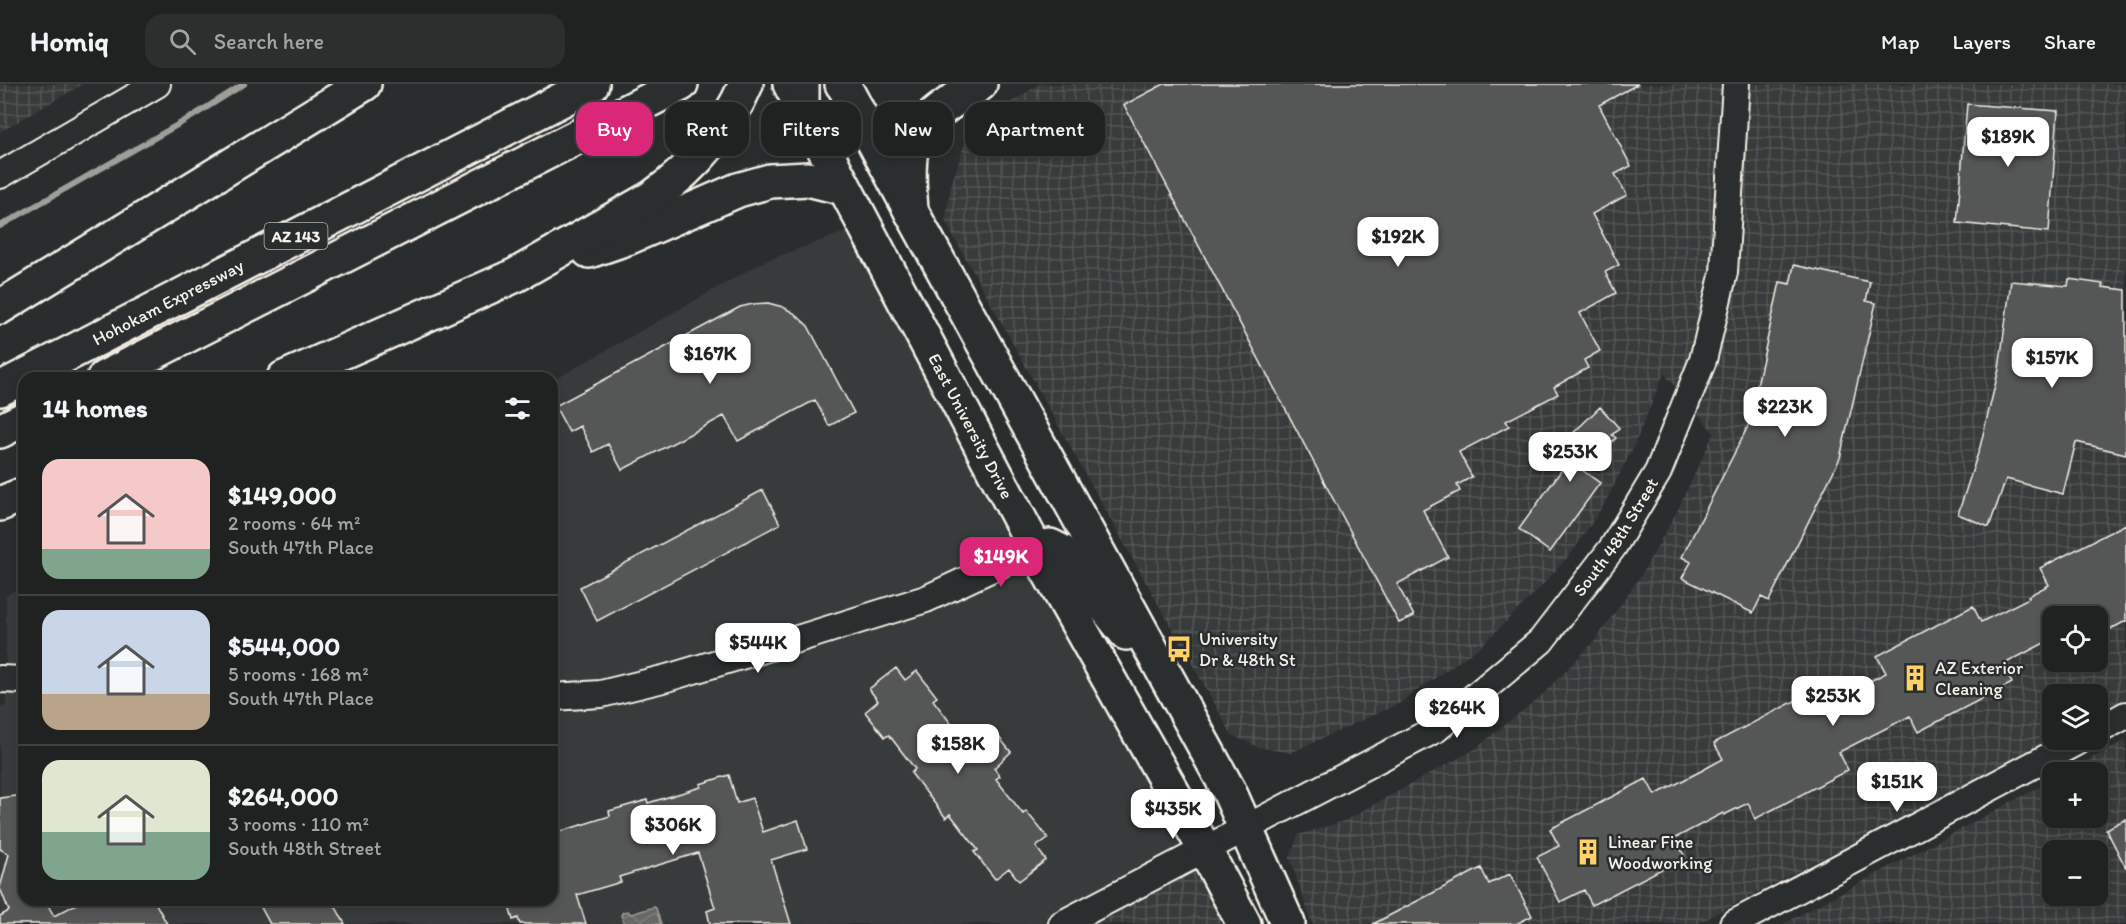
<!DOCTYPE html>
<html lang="en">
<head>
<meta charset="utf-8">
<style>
  :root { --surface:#202222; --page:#2d2f2f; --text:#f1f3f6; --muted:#a2a4a5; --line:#3d3f40; --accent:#db2777 }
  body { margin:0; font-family:Itim,sans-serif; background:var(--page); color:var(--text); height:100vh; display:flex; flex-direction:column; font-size:22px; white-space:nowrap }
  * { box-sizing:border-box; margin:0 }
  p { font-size:20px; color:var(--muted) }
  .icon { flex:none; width:33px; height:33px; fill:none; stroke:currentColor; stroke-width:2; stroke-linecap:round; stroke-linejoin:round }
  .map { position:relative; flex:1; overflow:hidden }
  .panel { position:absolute; left:18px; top:288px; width:540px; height:534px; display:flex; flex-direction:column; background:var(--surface); border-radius:18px; box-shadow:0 3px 9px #0003,0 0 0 2px var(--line) }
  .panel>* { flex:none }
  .hud { position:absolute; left:576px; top:18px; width:570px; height:54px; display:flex; gap:12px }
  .fabs { position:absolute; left:2042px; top:522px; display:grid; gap:12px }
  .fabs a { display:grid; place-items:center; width:66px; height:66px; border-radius:12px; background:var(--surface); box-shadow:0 3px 9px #0003,0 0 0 2px var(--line); font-size:30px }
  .price { position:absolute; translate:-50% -51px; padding:0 14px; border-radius:12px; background:#fff; color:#222; font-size:20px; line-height:39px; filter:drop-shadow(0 2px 3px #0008) }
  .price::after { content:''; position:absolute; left:50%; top:36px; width:18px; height:14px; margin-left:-9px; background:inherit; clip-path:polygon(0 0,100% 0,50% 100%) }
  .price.active { background:var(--accent); color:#fff }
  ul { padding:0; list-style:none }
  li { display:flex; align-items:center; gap:18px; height:150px; padding:0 24px }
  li+li { border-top:2px solid var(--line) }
  li span { display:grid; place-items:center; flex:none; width:168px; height:120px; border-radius:18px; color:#555 }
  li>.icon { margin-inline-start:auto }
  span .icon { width:72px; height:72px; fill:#fffc; stroke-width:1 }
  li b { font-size:26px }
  h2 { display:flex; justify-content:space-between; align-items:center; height:72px; padding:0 24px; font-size:26px }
  .chip { padding:0 21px; border-radius:18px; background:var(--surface); box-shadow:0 3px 9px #0003,0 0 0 2px var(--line); font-size:21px; line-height:54px }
  .chip.active { background:var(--accent); color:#fff }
  header { display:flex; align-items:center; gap:36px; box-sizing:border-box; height:84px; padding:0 30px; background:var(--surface); border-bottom:2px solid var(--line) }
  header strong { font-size:28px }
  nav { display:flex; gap:33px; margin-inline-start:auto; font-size:21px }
  .search { width:420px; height:54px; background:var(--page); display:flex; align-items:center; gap:15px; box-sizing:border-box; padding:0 21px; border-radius:18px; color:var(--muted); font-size:22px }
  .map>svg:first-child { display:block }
</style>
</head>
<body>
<header>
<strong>Homiq</strong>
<div class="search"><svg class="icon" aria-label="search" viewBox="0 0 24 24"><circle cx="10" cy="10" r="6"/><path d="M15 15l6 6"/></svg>Search here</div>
<nav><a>Map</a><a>Layers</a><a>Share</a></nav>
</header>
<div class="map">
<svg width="2126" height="840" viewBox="0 0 2126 840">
  <defs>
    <pattern id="industrial-grid" width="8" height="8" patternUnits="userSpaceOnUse" patternTransform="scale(1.5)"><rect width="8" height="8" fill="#373a3a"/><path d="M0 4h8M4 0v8" fill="none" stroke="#555756"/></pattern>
    <pattern id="water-waves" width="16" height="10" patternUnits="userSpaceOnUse" patternTransform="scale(1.5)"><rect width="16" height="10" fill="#676866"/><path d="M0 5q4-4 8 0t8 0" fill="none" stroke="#7d7e7c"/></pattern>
  </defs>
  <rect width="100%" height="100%" fill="#2a2d2e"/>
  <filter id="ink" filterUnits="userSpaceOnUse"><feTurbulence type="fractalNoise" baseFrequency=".0167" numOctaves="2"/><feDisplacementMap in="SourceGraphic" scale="12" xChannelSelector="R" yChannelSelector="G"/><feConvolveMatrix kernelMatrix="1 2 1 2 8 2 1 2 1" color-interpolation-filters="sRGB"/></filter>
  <g filter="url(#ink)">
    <!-- built -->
    <path fill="#373a3a" d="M864 141 1204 764 1062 840H0V623L6 621V511L24 503V816H552V297L763 178Z"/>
    <!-- industrial -->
    <path fill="url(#industrial-grid)" fill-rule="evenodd" d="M0 0H83L0 48Z
      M1040 0H2126V614L2097 630V610H2052V654L1697 840H1312L1290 774 1298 751 1344 737 1475 665 1542 611 1594 558 1640 493 1676 429 1714 349 1664 289 1634 362 1605 419 1573 467 1537 507 1481 562 1398 620 1290 669 1258 663 1232 651 1103 422 945 137 951 101 970 44ZM2052 532H2097V578H2052Z
      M2126 656V840H1783L2052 696V734H2097V688H2066ZM2052 766H2097V812H2052Z
      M1204 764 1244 840H1062Z"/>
    <!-- water -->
    <path fill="url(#water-waves)" stroke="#9f9f9a" stroke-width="1.5" d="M654 823 656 824 661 840H624L621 831 623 828 628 827 631 830Z"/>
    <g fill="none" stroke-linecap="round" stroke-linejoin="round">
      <!-- stream -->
      <path stroke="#9f9f9a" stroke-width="6" d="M0 142 193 32 244 0"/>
    </g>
    <!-- building -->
    <path fill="#555756" stroke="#f4f1e8" stroke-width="1.5" d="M1164 0H1638L1599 21 1631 82 1615 90 1627 111 1592 130 1619 181 1605 188 1616 209 1580 229 1600 267 1584 276 1588 284 1554 303 1558 310 1506 337 1509 342 1459 368 1472 393 1457 401 1460 407 1423 426 1448 473 1397 500 1414 532 1399 539 1124 21Z
      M1967 20 2058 27 2049 148 1957 139Z
      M1794 181 1870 198 1866 217 1876 219 1840 374 1769 517 1761 513 1753 529 1682 494 1691 478 1682 473 1748 342 1780 198 1790 200Z
      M2069 195 2103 200 2102 203 2126 206V370L2076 358 2063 410 2006 395 1989 443 1958 430 1980 363 1999 285 2011 197 2068 202Z
      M768 219 783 223 794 229 808 242 854 329 829 342 815 316 738 357 724 332 622 386 608 360 593 368 580 342 569 348 555 322 740 223 753 220Z
      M1600 323 1619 344 1612 351 1616 354 1582 386 1600 399 1550 468 1519 445 1576 366 1566 356Z
      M763 406 780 440 597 537 580 503Z
      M2126 440V537L2097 552V532H2052V555L2002 581 2012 599 1918 648 1910 632 1839 668 1848 686 1755 735 1748 719 1724 731 1723 729 1675 754 1685 773 1592 821 1584 806 1560 818 1537 773 1559 762 1550 745 1646 695 1655 711 1701 687 1723 675 1714 659 1810 609 1818 625 1864 601V600L1886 589 1877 572 1973 522 1981 538 2029 514 2028 512 2049 501 2040 484Z
      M896 584 905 596 917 587 937 613 933 616 959 650 964 647 979 665 998 652 1011 668 994 684 1000 692 996 695 1023 730 1026 727 1048 754 1036 763 1046 776 1019 797 1009 784 995 795 974 768 978 766 950 730 946 734 911 689 915 685 889 651 885 653 865 628 878 617 869 605Z
      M729 691 737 719 752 714 763 748 798 736 807 765 771 776 791 840H710L707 827 715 824 698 769 619 793 621 798 577 811 586 840H520L518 834 513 836 507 816H552V750L610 732 609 727 647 716 648 719 701 703 700 700Z
      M24 711V816H45L54 832 84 816H152L156 820 167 840H0V832L9 827 0 804 9 770 0 765V714Z
      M2126 735V784L2106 745Z
      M1481 784 1489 800 1510 790 1532 832 1516 840H1373Z
      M257 816H332L345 840H270Z"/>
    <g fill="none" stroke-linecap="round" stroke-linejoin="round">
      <!-- minor casing -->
      <g stroke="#f4f1e8" stroke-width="30">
        <g id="minor">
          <path d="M0 91 157 0"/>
          <path d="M0 595 24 596"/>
          <path d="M552 613 601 610 667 594 804 553 926 515 1035 464"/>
          <path d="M2097 647 2126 631"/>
          <path id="s1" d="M1062 840 1436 645 1541 557 1613 463 1658 388 1703 276 1724 188 1736 0"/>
          <path d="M1733 840 2080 656"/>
        </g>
      </g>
      <!-- primary casing -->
      <g stroke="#f4f1e8" stroke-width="38">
        <g id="primary">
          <path id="s2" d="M790 0 1035 464 1204 764 1244 840"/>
          <path d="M843 0 911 127 1229 707 1288 840"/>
          <path d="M1035 464 1050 462 1062 468 1126 549"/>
        </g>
      </g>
      <!-- motorway casing -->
      <g stroke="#f4f1e8" stroke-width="38">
        <g id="motorway">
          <path d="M802 0V24"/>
          <path d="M842 0 844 2"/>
          <path d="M911 127C910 108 907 86 911 67 918 34 955 16 980 0"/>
          <path d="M589 167 627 154 738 106 770 97 808 95 844 104"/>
          <path d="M0 223 364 0"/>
          <path d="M104 294 681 0"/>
          <path d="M284 294 516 191 653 113C693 84 726 47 746 0"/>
          <path id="s3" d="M0 305 592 0"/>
          <path d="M0 347 24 335"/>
          <path d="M0 420 24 410"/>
        </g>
      </g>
      <!-- minor -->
      <use href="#minor" stroke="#2a2d2e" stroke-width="26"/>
      <!-- primary -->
      <use href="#primary" stroke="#2a2d2e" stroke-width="33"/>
      <!-- motorway -->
      <use href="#motorway" stroke="#2a2d2e" stroke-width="33"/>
    </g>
  </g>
  <!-- icons -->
  <defs>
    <g id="bus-bare" transform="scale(2.07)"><path d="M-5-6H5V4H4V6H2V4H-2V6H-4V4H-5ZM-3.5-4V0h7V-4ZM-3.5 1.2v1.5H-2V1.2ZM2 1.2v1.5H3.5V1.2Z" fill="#ffd166" stroke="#2a2d2e" stroke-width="2.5" paint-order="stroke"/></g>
    <g id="building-bare" transform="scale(2.07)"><path d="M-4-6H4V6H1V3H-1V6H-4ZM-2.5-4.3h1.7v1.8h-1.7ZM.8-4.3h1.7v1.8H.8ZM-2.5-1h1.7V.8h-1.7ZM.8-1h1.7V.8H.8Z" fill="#ffd166" stroke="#2a2d2e" stroke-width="2.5" paint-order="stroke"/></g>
  </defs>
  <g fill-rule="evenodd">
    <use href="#bus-bare" x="1179" y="565"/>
    <use href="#building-bare" x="1915" y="594"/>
    <use href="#building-bare" x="1588" y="768"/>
  </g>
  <g text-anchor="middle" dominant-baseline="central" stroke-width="5" stroke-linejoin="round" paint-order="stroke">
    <!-- shield labels -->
    <rect fill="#2a2d2e" stroke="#b7b6b0" stroke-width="1.5" x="264.5" y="139" width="63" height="26" rx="4.5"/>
    <g font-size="16" font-weight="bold" fill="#f4f1e8">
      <text x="296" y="152">AZ 143</text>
    </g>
    <!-- street labels -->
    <g font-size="18" fill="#f4f1e8" stroke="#2a2d2e">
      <text stroke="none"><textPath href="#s3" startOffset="189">Hohokam Expressway</textPath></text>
      <text stroke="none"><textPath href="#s2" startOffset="387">East University Drive</textPath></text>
      <text stroke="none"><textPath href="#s1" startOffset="687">South 48th Street</textPath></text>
    </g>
    <!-- poi labels -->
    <g font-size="18" fill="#f4f1e8" stroke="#2a2d2e" text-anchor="start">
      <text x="1199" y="555">University<tspan x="1199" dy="21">Dr &amp; 48th St</tspan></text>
      <text x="1935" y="584">AZ Exterior<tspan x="1935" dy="21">Cleaning</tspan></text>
      <text x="1608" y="758">Linear Fine<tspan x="1608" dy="21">Woodworking</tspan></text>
    </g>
  </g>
</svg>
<div class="fabs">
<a><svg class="icon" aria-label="locate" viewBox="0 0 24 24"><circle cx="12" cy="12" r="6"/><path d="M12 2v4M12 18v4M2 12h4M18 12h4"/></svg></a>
<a><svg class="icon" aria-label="layers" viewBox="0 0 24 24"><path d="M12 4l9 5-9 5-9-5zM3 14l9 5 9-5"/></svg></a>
<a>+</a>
<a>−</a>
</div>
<b class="price" style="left:2008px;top:84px">$189K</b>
<b class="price" style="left:1398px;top:184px">$192K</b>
<b class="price" style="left:710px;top:301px">$167K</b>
<b class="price" style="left:2052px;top:305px">$157K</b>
<b class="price" style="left:1785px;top:354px">$223K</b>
<b class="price" style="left:1570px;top:399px">$253K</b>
<b class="price active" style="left:1001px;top:504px">$149K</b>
<b class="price" style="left:758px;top:590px">$544K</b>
<b class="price" style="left:1833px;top:643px">$253K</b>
<b class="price" style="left:1457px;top:655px">$264K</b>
<b class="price" style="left:958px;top:691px">$158K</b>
<b class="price" style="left:1897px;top:729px">$151K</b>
<b class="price" style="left:1173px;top:756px">$435K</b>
<b class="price" style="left:673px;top:772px">$306K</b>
<div class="hud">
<a class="chip active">Buy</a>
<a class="chip">Rent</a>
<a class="chip">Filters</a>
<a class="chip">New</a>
<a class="chip">Apartment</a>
</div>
<section class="panel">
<h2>14 homes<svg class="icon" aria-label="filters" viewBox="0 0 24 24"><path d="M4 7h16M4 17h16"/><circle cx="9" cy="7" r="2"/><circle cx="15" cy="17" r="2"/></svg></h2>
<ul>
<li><span style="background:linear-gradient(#f6c9c9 75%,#7fa58c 0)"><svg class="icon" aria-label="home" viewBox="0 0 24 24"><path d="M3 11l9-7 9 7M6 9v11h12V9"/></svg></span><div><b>$149,000</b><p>2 rooms · 64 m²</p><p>South 47th Place</p></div></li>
<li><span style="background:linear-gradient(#c9d6e8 70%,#b9a48a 0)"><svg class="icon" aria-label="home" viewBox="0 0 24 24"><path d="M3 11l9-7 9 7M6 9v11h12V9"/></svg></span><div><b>$544,000</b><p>5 rooms · 168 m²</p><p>South 47th Place</p></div></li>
<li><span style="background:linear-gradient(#dfe7d0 60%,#7fa58c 0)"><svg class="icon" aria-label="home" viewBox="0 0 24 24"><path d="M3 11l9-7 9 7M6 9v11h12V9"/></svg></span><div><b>$264,000</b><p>3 rooms · 110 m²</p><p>South 48th Street</p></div></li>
</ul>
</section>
</div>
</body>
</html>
